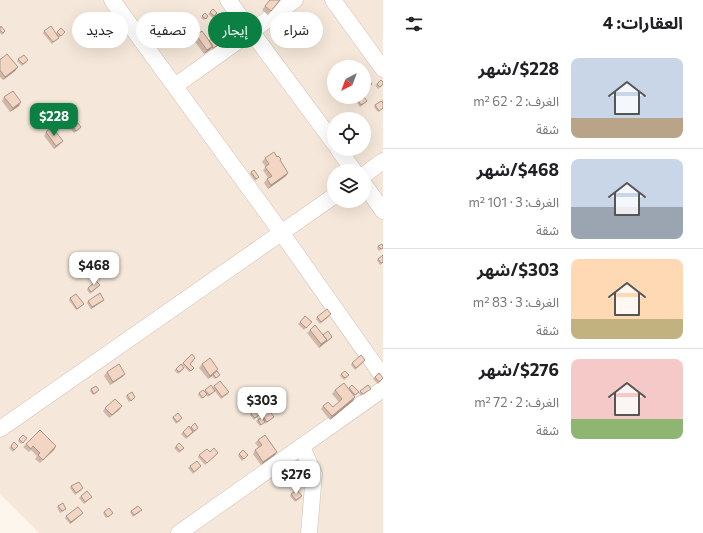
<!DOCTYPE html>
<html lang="ar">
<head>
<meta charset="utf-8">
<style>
  :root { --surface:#fff; --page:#f6f6f6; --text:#202124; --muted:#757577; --line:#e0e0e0; --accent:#0b8043 }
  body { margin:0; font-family:Commissioner,"Noto Sans Arabic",sans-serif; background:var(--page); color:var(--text); direction:rtl; height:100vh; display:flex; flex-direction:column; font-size:15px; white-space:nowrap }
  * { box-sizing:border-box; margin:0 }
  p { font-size:13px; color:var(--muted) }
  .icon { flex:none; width:22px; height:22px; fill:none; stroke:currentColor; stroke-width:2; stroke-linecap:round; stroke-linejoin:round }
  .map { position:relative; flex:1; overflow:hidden; direction:ltr }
  .side { display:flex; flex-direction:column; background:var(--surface); width:320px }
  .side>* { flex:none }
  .hud { position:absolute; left:12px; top:12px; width:311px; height:36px; direction:rtl; display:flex; gap:8px }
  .needle { width:26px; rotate:221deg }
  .fabs { position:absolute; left:327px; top:60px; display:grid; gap:8px }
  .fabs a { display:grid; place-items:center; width:44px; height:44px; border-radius:50%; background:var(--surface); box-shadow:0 4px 16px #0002; font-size:20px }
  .price { position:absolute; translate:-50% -34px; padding:0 9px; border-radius:8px; background:#fff; color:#222; font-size:13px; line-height:26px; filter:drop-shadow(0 1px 2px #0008) }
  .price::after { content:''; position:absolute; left:50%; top:24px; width:12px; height:9px; margin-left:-6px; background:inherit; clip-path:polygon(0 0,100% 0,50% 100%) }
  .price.active { background:var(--accent); color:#fff }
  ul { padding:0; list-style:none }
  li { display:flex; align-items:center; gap:12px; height:100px; padding:0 20px }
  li+li { border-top:1px solid var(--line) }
  li span { display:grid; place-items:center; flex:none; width:112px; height:80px; border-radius:8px; color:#555 }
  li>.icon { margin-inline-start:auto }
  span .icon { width:48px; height:48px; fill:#fffc; stroke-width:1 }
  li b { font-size:17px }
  h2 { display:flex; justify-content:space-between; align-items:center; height:48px; padding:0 20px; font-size:17px }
  .chip { padding:0 14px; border-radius:18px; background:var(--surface); box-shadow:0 4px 16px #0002; font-size:14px; line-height:36px }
  .chip.active { background:var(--accent); color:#fff }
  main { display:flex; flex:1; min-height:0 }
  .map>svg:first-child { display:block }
</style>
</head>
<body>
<main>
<section class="side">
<h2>العقارات: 4<svg class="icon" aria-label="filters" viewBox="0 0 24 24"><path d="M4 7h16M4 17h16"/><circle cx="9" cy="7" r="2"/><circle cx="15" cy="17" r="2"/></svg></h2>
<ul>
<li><span style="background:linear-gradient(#c9d6e8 75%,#b9a48a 0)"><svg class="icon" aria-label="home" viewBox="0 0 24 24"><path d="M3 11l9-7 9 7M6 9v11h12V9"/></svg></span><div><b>$228/شهر</b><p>الغرف: 2 · 62 m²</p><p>شقة</p></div></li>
<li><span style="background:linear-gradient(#c9d6e8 60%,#9aa5b1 0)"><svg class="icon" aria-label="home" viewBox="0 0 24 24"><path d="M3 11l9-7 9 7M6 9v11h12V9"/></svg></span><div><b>$468/شهر</b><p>الغرف: 3 · 101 m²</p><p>شقة</p></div></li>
<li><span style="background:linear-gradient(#ffd9b3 75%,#c2b280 0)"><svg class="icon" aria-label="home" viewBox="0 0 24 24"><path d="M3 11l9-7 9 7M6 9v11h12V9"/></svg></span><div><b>$303/شهر</b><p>الغرف: 3 · 83 m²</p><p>شقة</p></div></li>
<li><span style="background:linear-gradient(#f6c9c9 75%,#8fb573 0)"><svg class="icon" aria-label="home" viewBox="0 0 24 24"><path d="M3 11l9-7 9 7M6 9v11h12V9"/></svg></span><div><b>$276/شهر</b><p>الغرف: 2 · 72 m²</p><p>شقة</p></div></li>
</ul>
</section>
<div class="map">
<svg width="383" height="533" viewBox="0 0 383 533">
  <rect width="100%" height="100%" fill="#fdf6ec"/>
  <!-- residential -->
  <path fill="#f5e8da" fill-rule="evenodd" d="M0 0H383V533H39L0 494ZM334 67H364V97H334ZM334 119H364V149H334ZM334 171H364V201H334Z"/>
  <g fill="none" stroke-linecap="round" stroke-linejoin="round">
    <!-- minor casing -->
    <g stroke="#d1beb0" stroke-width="17">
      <path id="minor" d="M112 0 281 232 383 377
        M228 0 334 143
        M333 0 383 69
        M175 86 295 0
        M338 149 354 171
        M364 175 383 161
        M364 184 383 211
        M0 429 334 196
        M302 447 314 474 309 533
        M179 533 383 389"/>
    </g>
    <!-- minor -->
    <use href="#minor" stroke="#fff" stroke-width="16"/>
  </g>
  <!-- wall -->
  <path fill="#d1b7a8" d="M280 1 268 15 262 10 265 6Z
    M210 12 217 13 213 18 208 14Z
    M205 13 208 16 204 20 201 18Z
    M180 22 190 25 183 30 178 24Z
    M217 27 228 37 220 43 219 45 212 50 211 48 204 54 193 39 196 35 209 41 216 37 219 34 216 29Z
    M0 28 4 33 2 35 0 33Z
    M44 31 56 33 57 32 63 34 58 39 52 44 43 33Z
    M0 59 18 67 15 71 3 80 0 77Z
    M18 59 27 62 22 66 17 61Z
    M364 81 372 84 367 89 369 90 364 96Z
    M383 82V85L378 89 375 85 377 84Z
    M4 97 19 106 10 112 2 101Z
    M357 99 365 103 360 107 356 101Z
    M383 99V108L378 112 374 107 375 105 382 101Z
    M73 127H81L80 129 74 133 71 129Z
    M46 132 60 144 54 149 44 136Z
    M265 158 280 161 288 173 286 176 268 189 264 183 267 179 268 178 263 170 266 167 262 162Z
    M251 172 259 177 255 181 250 174Z
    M378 246H383V248L379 251 377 248Z
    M383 255V263L380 265 377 260 378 259Z
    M100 285 98 287 90 294 87 290 88 288Z
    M70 298 84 304 82 306 76 310 69 300Z
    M88 301H103L91 309 87 303Z
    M330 316 320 324 316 319 317 317Z
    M300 322H312L304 330 298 324Z
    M310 330 323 335 332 337 331 338 319 348 307 333Z
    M194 360 190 364 192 370 189 372 182 364 183 363Z
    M365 360 364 362 355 370 351 365 352 363Z
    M202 364 218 369 217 371 219 376 215 379 212 376 208 379 199 368Z
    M176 369 183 370 178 374 174 370Z
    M107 372 125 374 122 377 110 385 104 376Z
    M341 374 349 375 344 380 340 376Z
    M375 377 382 380 378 384 373 379Z
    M352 385 358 393 354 396 355 397 353 401 330 420 321 409 323 406 333 407 339 402 332 394 335 390 348 389Z
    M214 386 228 394 221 399 215 391 208 397 206 395 202 399 198 395 199 393 204 391 205 390 213 388Z
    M91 389 98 392 93 395 90 391Z
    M371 389 369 390 361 396 359 393 360 391Z
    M251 394 258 397 254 401 249 396Z
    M127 395 135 397 134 399 129 402 126 397Z
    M243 401 253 402 246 408 241 403Z
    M255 403 266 404 264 406 258 411 253 405Z
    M122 406 119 410 109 418 103 411 105 408Z
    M251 414 259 415 254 420 250 415Z
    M262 415 274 417 273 418 265 424 264 422 260 426 256 421 261 417Z
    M173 417 181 420 176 424 172 418Z
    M191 427 197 430 193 433 186 439 181 434 183 432 190 428Z
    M19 439 25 440 21 444 18 441Z
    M258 440 277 452 275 455 261 465 253 454 255 450 259 448 255 443Z
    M26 444 56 446 54 450 40 463 35 459 37 456 31 450 29 452 23 447Z
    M11 446H18L13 452 9 448Z
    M176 446 184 448 179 453 174 448Z
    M210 452 217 454 205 465 198 457 199 455Z
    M239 454 248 455 242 461 238 456Z
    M190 466H201L193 474 188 468Z
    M71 486 82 490 75 495 70 488Z
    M291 494 301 498 295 502 290 496Z
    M81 496 92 497 90 499 84 504 79 498Z
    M58 506 65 510 60 513 57 507Z
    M131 511 140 512 133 517 130 512Z
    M104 512 112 514 106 518 103 513Z
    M81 515 70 524 65 518 66 516Z"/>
  <!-- shaded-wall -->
  <path fill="#aa9588" d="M213 46 210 50 204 54 207 50Z
    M18 67 15 71 3 80 5 77Z
    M21 102 19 106 10 112 13 108Z
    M63 141 60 144 54 149 56 146Z
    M288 173 286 176 268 189 271 185Z
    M104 300 103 301 91 309 92 307Z
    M332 337 331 338 319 348 321 344Z
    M218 369 216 373 213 374 212 376 208 379 210 376Z
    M125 374 122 377 110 385 113 382Z
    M355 397 353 401 330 420 332 416Z
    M122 406 119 410 109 418 112 415Z
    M56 446 54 450 40 463 43 460Z
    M277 452 275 455 261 465 263 462Z
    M83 513 81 515 70 524 71 522Z"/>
  <!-- building -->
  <path fill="#f3d5c3" stroke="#aa9588" d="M270 0H280L271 11 265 6Z
    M213 9 217 13 214 16 210 12Z
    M205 13 208 16 206 19 202 16Z
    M187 17 191 23 184 28 180 22Z
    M222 24 230 35 221 41 218 35 221 33 217 27Z
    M1 26 5 31 3 33 0 30V28Z
    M51 26 59 38 53 42 44 31Z
    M61 28 65 32 61 36 57 32Z
    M202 31 213 46 207 50 196 35Z
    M216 36 221 43 213 48 209 41Z
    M7 54 18 67 5 77 0 70V59H1Z
    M24 55 28 60 23 64 18 59Z
    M367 78 372 84 368 87 364 82V81Z
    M381 80 383 82V84L380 87 377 84Z
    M364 85 369 90 365 95 364 93Z
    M13 91 21 102 13 108 4 97Z
    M359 97H364L367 101 361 105 357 99Z
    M381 101 383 103V108L379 111 375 105Z
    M78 123 81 127 76 131 73 127Z
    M52 127 63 141 56 146 46 132Z
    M274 152 277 157 278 156 281 159 280 160 288 173 271 185 267 179 272 176 265 167 269 164 265 158Z
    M254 170 259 177 256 179 251 172Z
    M382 244 383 246V248L381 249 378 246Z
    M383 255V262L381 263 378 259Z
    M96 281 100 285 91 292 88 288Z
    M100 293 104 300 92 307 88 301Z
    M76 294 84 304 77 309 70 298Z
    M327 309 331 314 321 322 317 317Z
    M305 316 312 322 306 328 300 322Z
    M315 325 327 340 321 344 310 330Z
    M328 331 332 337 326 342 327 340 323 335Z
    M192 354 195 358 190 364 194 368 191 371 183 363Z
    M361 355 365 360 356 368 352 363Z
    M210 358 218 369 210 376 202 364Z
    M119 364 125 374 113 382 107 372Z
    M181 364 184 368 179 372 176 369Z
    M217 371 220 375 216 378 213 374Z
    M345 371 349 375 345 378 341 374Z
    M379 373 383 378 379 382 375 377Z
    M220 381 229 392 222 397 214 386Z
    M344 383 355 397 332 416 323 406 328 402 333 407 342 399 335 390Z
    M211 385 215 391 209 395 205 390Z
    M352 385 359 392 355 395 349 388Z
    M368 385 371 389 363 394 360 391Z
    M96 386 99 390 94 394 91 389Z
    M203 390 207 394 203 398 199 393Z
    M255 390 259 395 255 399 251 394Z
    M132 392 135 397 131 401 127 395Z
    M249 396 253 402 247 407 243 401Z
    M261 398 266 404 259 409 255 403Z
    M115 399 122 406 112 415 105 408Z
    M255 410 259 415 255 418 251 414Z
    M269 410 274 417 267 422 262 415Z
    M178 413 182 418 177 422 173 417Z
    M262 417 265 422 261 425 258 420Z
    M195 423 198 428 194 431 191 427Z
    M189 426 193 432 187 437 183 432Z
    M40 430 56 446 43 460 38 455 40 453 33 446 31 449 26 444Z
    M23 435 27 438 23 443 19 439Z
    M265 435 277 452 263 462 255 450 262 445 258 440Z
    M14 442 18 446 14 450 11 446Z
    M179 443 184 448 180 451 176 446Z
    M214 448 218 453 207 463 199 455 207 449 210 452Z
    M243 450 248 455 244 459 239 454Z
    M197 461 201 466 194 472 190 466Z
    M79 482 83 488 76 493 71 486Z
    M297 490 302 496 296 500 291 494Z
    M87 491 92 497 85 502 81 496Z
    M63 503 66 509 62 511 58 506Z
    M138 506 142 510 134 515 131 511Z
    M78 507 83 513 71 522 66 516Z
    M109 508 113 513 108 517 104 512Z"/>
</svg>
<div class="fabs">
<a><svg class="needle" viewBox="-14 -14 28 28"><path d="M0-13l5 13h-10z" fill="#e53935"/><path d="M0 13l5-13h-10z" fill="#757577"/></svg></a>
<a><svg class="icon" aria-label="locate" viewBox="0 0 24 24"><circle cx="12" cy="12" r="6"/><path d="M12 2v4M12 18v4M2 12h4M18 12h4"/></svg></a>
<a><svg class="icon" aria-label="layers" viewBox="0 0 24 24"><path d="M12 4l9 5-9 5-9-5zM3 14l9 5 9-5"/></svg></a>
</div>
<b class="price active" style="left:54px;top:137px">$228</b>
<b class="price" style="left:94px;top:286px">$468</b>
<b class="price" style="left:262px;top:421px">$303</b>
<b class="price" style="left:296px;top:495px">$276</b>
<div class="hud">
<a class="chip">شراء</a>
<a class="chip active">إيجار</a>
<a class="chip">تصفية</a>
<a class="chip">جديد</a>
</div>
</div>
</main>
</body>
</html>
